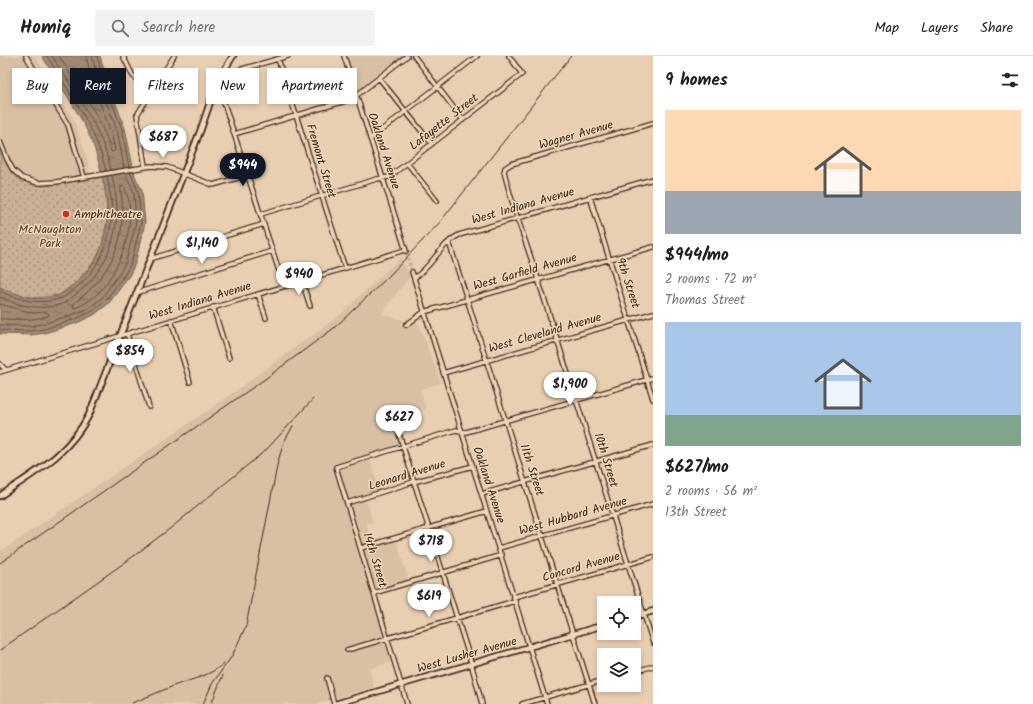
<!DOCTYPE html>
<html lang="en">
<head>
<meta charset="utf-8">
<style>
  :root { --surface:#fff; --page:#f2f2f2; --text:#202124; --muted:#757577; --line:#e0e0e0; --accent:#111827 }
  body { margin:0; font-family:Kalam,sans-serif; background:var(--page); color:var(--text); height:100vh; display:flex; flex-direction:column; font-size:15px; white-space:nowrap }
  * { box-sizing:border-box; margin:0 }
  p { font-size:13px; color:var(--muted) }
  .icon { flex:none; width:22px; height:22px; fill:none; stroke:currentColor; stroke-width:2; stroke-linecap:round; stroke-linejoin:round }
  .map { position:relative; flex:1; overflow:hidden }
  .drawer { display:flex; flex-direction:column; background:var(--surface); width:380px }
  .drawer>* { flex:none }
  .banner { position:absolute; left:12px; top:12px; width:380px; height:36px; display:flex; gap:8px }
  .controls { position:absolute; left:597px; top:540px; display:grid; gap:8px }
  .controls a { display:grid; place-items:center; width:44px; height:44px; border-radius:0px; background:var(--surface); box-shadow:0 2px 6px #0003; font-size:20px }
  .price { position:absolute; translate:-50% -34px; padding:0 9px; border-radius:14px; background:#fff; color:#222; font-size:13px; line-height:26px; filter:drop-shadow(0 1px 2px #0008) }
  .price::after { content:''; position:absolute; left:50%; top:24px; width:12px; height:9px; margin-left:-6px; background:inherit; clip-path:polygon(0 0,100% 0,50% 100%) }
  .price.current { background:var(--accent); color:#fff }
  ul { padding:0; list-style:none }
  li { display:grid; align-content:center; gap:8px; height:212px; padding:0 12px }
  li span { display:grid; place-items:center; height:124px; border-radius:0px; color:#555 }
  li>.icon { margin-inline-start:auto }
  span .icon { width:72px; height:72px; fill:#fffc; stroke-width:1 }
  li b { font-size:17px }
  h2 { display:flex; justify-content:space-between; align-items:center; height:48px; padding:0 12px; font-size:17px }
  .tag { padding:0 14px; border-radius:0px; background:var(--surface); box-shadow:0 2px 6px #0003; font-size:14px; line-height:36px }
  .tag.current { background:var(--accent); color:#fff }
  header { display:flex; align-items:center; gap:24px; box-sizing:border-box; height:56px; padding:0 20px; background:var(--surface); border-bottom:1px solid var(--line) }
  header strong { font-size:19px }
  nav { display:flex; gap:22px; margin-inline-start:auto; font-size:14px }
  .search { width:280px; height:36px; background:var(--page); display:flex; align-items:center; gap:10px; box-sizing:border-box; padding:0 14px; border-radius:0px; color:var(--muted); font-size:15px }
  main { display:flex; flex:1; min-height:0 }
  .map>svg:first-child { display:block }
</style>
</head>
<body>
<header>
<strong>Homiq</strong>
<div class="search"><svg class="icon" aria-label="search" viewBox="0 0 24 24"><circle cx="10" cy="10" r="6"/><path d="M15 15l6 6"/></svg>Search here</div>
<nav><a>Map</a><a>Layers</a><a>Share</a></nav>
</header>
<main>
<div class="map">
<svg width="653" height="648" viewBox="0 0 653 648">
  <defs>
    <pattern id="park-dots" width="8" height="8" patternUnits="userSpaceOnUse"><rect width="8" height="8" fill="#c9b196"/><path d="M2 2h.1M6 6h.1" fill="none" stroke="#a4907a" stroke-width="1.8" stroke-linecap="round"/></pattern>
    <pattern id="water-ripples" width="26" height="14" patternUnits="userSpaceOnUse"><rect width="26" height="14" fill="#9f8973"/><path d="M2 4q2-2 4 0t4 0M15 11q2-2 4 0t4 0" fill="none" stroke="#83705e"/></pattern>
  </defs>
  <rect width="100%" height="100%" fill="#e9cfb1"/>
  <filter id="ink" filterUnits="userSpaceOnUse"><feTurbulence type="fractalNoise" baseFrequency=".025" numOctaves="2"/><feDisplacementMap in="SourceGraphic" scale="8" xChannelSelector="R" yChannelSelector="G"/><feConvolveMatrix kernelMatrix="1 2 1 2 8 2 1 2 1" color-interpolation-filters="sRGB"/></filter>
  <g filter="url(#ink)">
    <!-- built -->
    <path fill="#d9c0a3" d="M0 0H35L74 64 86 99 89 111V120L42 127 23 121 14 114 0 86Z
      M346 0H403L361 33H358L357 32Z
      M401 201 410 220 381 258 419 268 441 327 420 333 426 353 395 363 405 392 370 403 381 438 366 443 373 466 366 468 372 486 395 480 410 528 378 538 398 604 369 613 374 631 317 648H0V496L227 341 340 259Z"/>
    <!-- park -->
    <path fill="url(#park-dots)" stroke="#826e5a" d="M0 92 10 113 17 121 30 128 44 130 103 121 107 146V165L101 193 95 204 76 227 59 239 36 242 9 236 0 231Z"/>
    <!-- water -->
    <path fill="url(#water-ripples)" stroke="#776351" d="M42 0H100L107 24 125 72 135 120 142 134 145 167 135 208 129 220 116 238 108 248 94 259 77 267 45 277 31 279 0 278V231C17 239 40 247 59 239 64 237 69 232 73 229 81 223 86 216 92 209 114 177 108 139 98 104 95 96 94 88 90 81 77 52 58 27 42 0Z"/>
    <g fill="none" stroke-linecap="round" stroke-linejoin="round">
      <!-- shore -->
      <path stroke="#635040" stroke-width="1" d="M47 0C70 38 95 70 106 115
        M52 0C76 39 100 68 111 114
        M59 0C78 31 101 59 111 95L113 96 115 94 111 76 93 29 86 0
        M92 0 99 27 117 74 124 112
        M97 0 104 25 122 73 129 111
        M121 130 124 131C143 166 113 242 74 252L73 248C100 228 121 199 122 164 123 158 123 152 122 145 122 140 120 135 121 130Z
        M0 235C18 244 39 249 59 243 64 242 68 238 72 235 94 219 108 193 111 166 113 150 110 135 107 120
        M0 241C18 250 42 255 62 248 67 246 71 242 75 239 98 222 112 197 116 168 119 152 115 135 112 119
        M0 248 33 257 47 256 49 258 48 260C32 265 16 263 0 263
        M0 269 30 270 43 268 74 258 89 252 102 242 121 215 126 205 136 166 134 136 125 117
        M0 274 30 275 44 273 76 263 91 256 105 245 125 218 131 207 141 167 138 135 130 116"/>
      <!-- minor-tunnel -->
      <path stroke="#c6ae94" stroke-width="3.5" stroke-dasharray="3.5 2" stroke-linecap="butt" d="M406 196 412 216"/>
      <!-- minor casing -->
      <g stroke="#3b2a1e" stroke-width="6">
        <path id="minor" d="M26 0 68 69 84 121
          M123 0 133 20 153 34
          M344 0 406 195
          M414 0 463 64
          M278 3 345 212
          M221 19 288 0
          M379 22 432 88
          M217 26 284 230
          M653 67 511 108 505 112 504 116 514 152 538 223 653 587
          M234 78 352 43 407 0
          M370 83 477 0
          M0 86 7 103 13 114 22 122 38 127 56 126 151 110 167 111 213 129 248 119
          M407 107 437 145
          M145 110 137 59 174 0
          M590 141 653 343
          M261 158 377 123 389 121 522 18 509 0
          M449 186 595 648
          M150 203 264 168
          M412 216 547 648
          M414 222C432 211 440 188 459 179L653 123
          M302 225 310 250
          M136 237 272 195
          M258 238 266 262
          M213 251 229 302
          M171 264 190 326
          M406 269 424 256 653 191
          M127 278 149 351
          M0 308 6 314
          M0 316 405 194
          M443 317 653 257
          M394 362 470 603 482 648
          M482 438 653 389
          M347 447 413 426 473 410
          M361 492 487 455
          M499 492 653 448
          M374 537 502 499
          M514 541 653 501
          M347 594 515 545
          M634 616 653 610
          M327 622 334 648
          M407 648 336 411 456 374 466 376 653 322
          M522 648 604 624"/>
      </g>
      <!-- major casing -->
      <g stroke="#3b2a1e" stroke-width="8">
        <path id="major" d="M0 440C36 415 67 400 89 359L201 73 217 26 233 0
          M634 561 653 555
          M335 648 604 569"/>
      </g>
      <!-- minor -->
      <use href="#minor" stroke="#f0d6b7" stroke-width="3.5"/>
      <!-- major -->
      <use href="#major" stroke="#f0d6b7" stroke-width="4.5"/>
      <!-- rail -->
      <path stroke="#3b2a1e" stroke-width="1" d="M0 507 265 323 334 272 387 222 440 166 571 0
        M0 594 127 505 172 471 266 394 313 343
        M212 646 223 619
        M132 647C147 641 161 635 176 629 192 623 211 620 224 607
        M203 648 212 628 232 600 246 570 278 405 284 386 293 370"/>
    </g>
  </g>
  <!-- markers -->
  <circle fill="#c8321e" stroke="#f0d6b7" stroke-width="1.5" cx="66" cy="158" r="4"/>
  <g text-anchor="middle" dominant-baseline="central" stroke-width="3" stroke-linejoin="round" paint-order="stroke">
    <!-- street labels -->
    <g font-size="12" fill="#3b2a1e" stroke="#f0d6b7">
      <text transform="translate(444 66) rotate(-38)">Lafayette Street</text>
      <text transform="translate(576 79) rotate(-16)">Wagner Avenue</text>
      <text transform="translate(384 95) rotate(72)">Oakland Avenue</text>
      <text transform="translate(321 105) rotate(73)">Fremont Street</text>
      <text transform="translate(523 150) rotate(-16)">West Indiana Avenue</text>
      <text transform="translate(525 216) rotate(-16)">West Garfield Avenue</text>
      <text transform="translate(628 227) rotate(72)">9th Street</text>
      <text transform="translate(200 245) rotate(-17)">West Indiana Avenue</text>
      <text transform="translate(545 277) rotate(-16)">West Cleveland Avenue</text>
      <text transform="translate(606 404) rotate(73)">10th Street</text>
      <text transform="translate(532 414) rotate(72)">11th Street</text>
      <text transform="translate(407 419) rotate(-17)">Leonard Avenue</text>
      <text transform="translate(489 429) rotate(72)">Oakland Avenue</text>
      <text transform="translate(573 460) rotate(-16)">West Hubbard Avenue</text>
      <text transform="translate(375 504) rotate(73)">14th Street</text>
      <text transform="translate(581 511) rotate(-16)">Concord Avenue</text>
      <text transform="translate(467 599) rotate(-16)">West Lusher Avenue</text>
    </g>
    <!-- poi labels -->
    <g font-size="12" fill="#3b2a1e" stroke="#f0d6b7" text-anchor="start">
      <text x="74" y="158">Amphitheatre</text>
    </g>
    <!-- park labels -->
    <g font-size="12" fill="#503e30" stroke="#f0d6b7">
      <text x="50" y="173">McNaughton<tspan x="50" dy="14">Park</tspan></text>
    </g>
  </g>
</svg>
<div class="controls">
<a><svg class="icon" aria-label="locate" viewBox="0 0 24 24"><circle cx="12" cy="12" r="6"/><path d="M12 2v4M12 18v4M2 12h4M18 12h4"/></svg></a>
<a><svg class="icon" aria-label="layers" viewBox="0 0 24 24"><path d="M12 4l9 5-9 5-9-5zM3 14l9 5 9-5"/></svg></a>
</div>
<b class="price" style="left:163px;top:103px">$687</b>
<b class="price current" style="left:243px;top:131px">$944</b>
<b class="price" style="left:202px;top:209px">$1,140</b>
<b class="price" style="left:299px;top:240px">$940</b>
<b class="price" style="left:130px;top:317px">$854</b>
<b class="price" style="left:570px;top:350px">$1,900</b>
<b class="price" style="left:399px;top:383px">$627</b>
<b class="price" style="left:431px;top:507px">$718</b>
<b class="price" style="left:429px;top:562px">$619</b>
<div class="banner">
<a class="tag">Buy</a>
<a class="tag current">Rent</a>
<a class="tag">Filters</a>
<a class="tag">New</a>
<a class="tag">Apartment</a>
</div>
</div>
<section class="drawer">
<h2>9 homes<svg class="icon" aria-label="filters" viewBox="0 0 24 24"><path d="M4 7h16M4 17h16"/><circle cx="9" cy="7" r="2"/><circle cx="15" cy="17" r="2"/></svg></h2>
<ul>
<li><span style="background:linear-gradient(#ffd9b3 65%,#9aa5b1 0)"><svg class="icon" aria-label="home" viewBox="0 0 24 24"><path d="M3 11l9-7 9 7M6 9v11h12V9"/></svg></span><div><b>$944/mo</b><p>2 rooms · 72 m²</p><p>Thomas Street</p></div></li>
<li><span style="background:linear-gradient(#a9c7e8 75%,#7fa58c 0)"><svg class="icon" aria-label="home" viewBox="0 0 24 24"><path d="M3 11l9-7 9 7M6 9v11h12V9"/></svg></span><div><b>$627/mo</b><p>2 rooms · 56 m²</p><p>13th Street</p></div></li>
</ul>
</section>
</main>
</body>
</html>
